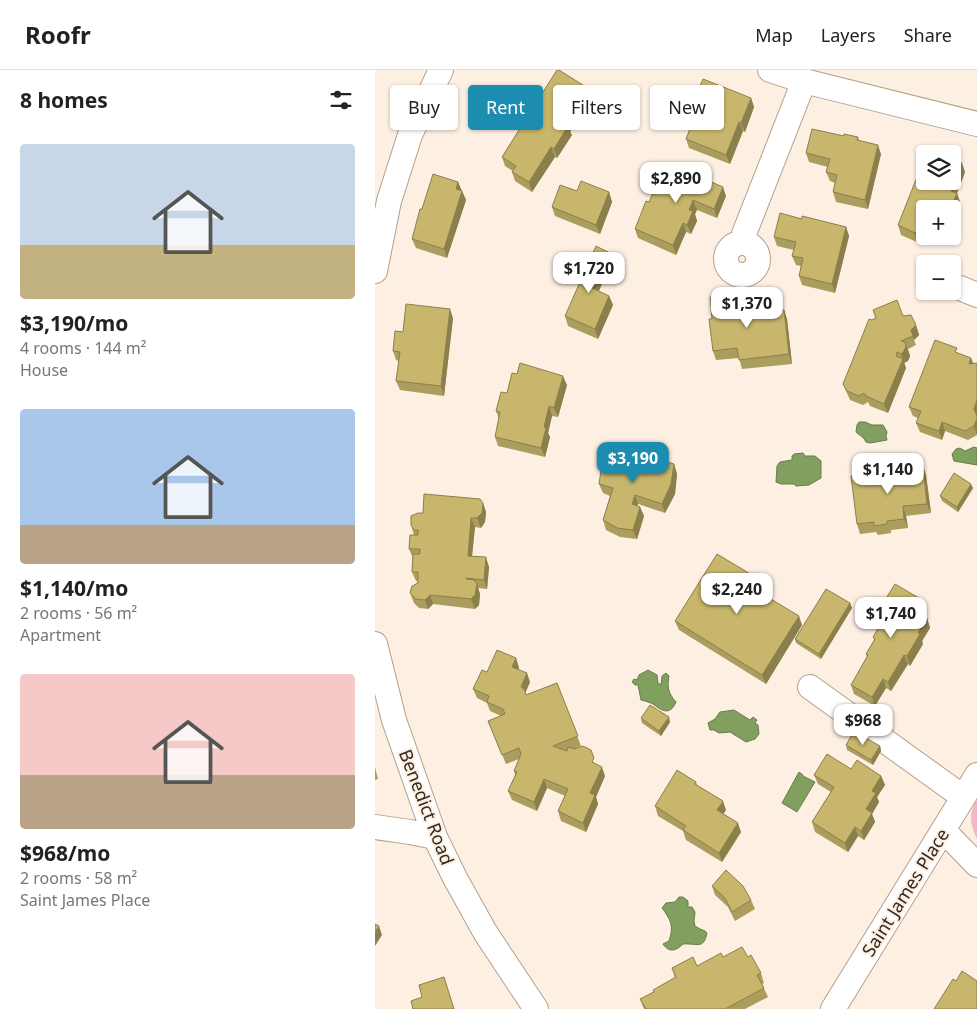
<!DOCTYPE html>
<html lang="en">
<head>
<meta charset="utf-8">
<style>
  :root { --surface:#fff; --page:#f6f6f6; --text:#222; --muted:#767676; --line:#e0e0e0; --accent:#1c8cb1 }
  body { margin:0; font-family:"Noto Sans",sans-serif; background:var(--page); color:var(--text); height:100vh; display:flex; flex-direction:column; font-size:19px; white-space:nowrap }
  * { box-sizing:border-box; margin:0 }
  p { font-size:16px; color:var(--muted) }
  .icon { flex:none; width:28px; height:28px; fill:none; stroke:currentColor; stroke-width:2; stroke-linecap:round; stroke-linejoin:round }
  .map { position:relative; flex:1; overflow:hidden }
  .details { display:flex; flex-direction:column; background:var(--surface); width:375px }
  .details>* { flex:none }
  .banner { position:absolute; left:15px; top:15px; width:475px; height:45px; display:flex; gap:10px }
  .fabs { position:absolute; left:541px; top:75px; display:grid; gap:10px }
  .fabs a { display:grid; place-items:center; width:45px; height:45px; border-radius:5px; background:var(--surface); box-shadow:0 1px 4px #0004; font-size:25px }
  .price { position:absolute; translate:-50% -42px; padding:0 11px; border-radius:10px; background:#fff; color:#222; font-size:16px; line-height:32px; filter:drop-shadow(0 1px 2px #0008) }
  .price::after { content:''; position:absolute; left:50%; top:30px; width:15px; height:11px; margin-left:-8px; background:inherit; clip-path:polygon(0 0,100% 0,50% 100%) }
  .price.selected { background:var(--accent); color:#fff }
  ul { padding:0; list-style:none }
  li { display:grid; align-content:center; gap:10px; height:265px; padding:0 20px }
  li span { display:grid; place-items:center; height:155px; border-radius:5px; color:#555 }
  li>.icon { margin-inline-start:auto }
  span .icon { width:90px; height:90px; fill:#fffc; stroke-width:1 }
  li b { font-size:21px }
  h2 { display:flex; justify-content:space-between; align-items:center; height:60px; padding:0 20px; font-size:21px }
  .tag { padding:0 18px; border-radius:5px; background:var(--surface); box-shadow:0 1px 4px #0004; font-size:18px; line-height:45px }
  .tag.selected { background:var(--accent); color:#fff }
  header { display:flex; align-items:center; gap:30px; box-sizing:border-box; height:70px; padding:0 25px; background:var(--surface); border-bottom:1px solid var(--line) }
  header strong { font-size:24px }
  nav { display:flex; gap:28px; margin-inline-start:auto; font-size:18px }
  main { display:flex; flex:1; min-height:0 }
  .map>svg:first-child { display:block }
</style>
</head>
<body>
<header>
<strong>Roofr</strong>
<nav><a>Map</a><a>Layers</a><a>Share</a></nav>
</header>
<main>
<section class="details">
<h2>8 homes<svg class="icon" aria-label="filters" viewBox="0 0 24 24"><path d="M4 7h16M4 17h16"/><circle cx="9" cy="7" r="2"/><circle cx="15" cy="17" r="2"/></svg></h2>
<ul>
<li><span style="background:linear-gradient(#c9d6e8 65%,#c2b280 0)"><svg class="icon" aria-label="home" viewBox="0 0 24 24"><path d="M3 11l9-7 9 7M6 9v11h12V9"/></svg></span><div><b>$3,190/mo</b><p>4 rooms · 144 m²</p><p>House</p></div></li>
<li><span style="background:linear-gradient(#a9c7e8 75%,#b9a48a 0)"><svg class="icon" aria-label="home" viewBox="0 0 24 24"><path d="M3 11l9-7 9 7M6 9v11h12V9"/></svg></span><div><b>$1,140/mo</b><p>2 rooms · 56 m²</p><p>Apartment</p></div></li>
<li><span style="background:linear-gradient(#f6c9c9 65%,#b9a48a 0)"><svg class="icon" aria-label="home" viewBox="0 0 24 24"><path d="M3 11l9-7 9 7M6 9v11h12V9"/></svg></span><div><b>$968/mo</b><p>2 rooms · 58 m²</p><p>Saint James Place</p></div></li>
</ul>
</section>
<div class="map">
<svg width="602" height="939" viewBox="0 0 602 939">
  <rect width="100%" height="100%" fill="#fdefe2"/>
  <!-- green -->
  <path fill="#f5b6c8" d="M602 728V769C594 752 594 744 602 728Z"/>
  <!-- water -->
  <path fill="#819f5f" stroke="#697c4c" d="M484 352H490L497 355H508L512 362 511 366 512 370 495 373 491 372C489 367 484 365 481 362L482 355Z
    M599 377 602 378V395L579 391 577 384 581 379 585 378 590 381Z
    M428 383 430 386H440L446 391V408L434 415 421 416 419 414H406L401 412 402 396 405 392 417 390V386L419 384Z
    M273 600 282 605 283 613 286 615 287 606 291 603 294 606C292 617 293 623 301 632 295 646 287 641 278 634 274 632 270 631 266 630L263 615H260L257 612 259 609 262 610 264 605Z
    M359 640 375 650 378 647 382 650 380 653 383 655 384 664 380 669 371 672 355 662 344 663 339 660H335L333 653 340 649 345 642Z
    M424 702 428 705V706L440 712 422 742 407 733Z
    M304 827H308L313 831V837H317L320 842 319 851 320 856 325 859 330 861 332 863C329 880 321 873 308 874 301 881 294 883 288 874L294 871C299 856 296 850 287 838L291 833 300 832Z"/>
  <g fill="none" stroke-linecap="round" stroke-linejoin="round">
    <!-- minor casing -->
    <g stroke="#b59f8b" stroke-width="26">
      <path id="minor" d="M395 0 429 11 602 54
        M368 173 369 164 429 11
        M351 189a16 16 0 1 1 32 0a16 16 0 1 1-32 0Z
        M0 201 14 131 35 65 66 0
        M585 218 602 225
        M0 574 19 650 60 767 80 808 110 862 161 939
        M435 617 588 727
        M0 757 35 762 60 767
        M568 760 602 795
        M458 939 602 705"/>
    </g>
    <!-- minor -->
    <use href="#minor" stroke="#fff" stroke-width="24"/>
  </g>
  <!-- wall -->
  <path fill="#ab9d5d" d="M182 0 223 32 207 55 202 52 195 62 197 65 182 88 180 87 157 122 140 111 137 102 138 101 130 96 127 87Z
    M376 28 379 37 370 62 368 61 355 94 314 78 311 69 321 42 318 33Z
    M469 66 483 67 484 70 506 84 493 139 461 132 458 122 460 113 455 111 451 102 453 97 434 92 431 83Z
    M590 102 582 123 585 132 578 150V139H550L549 173 544 171V173L526 165 523 155Z
    M83 112 91 130 72 188 41 178 37 169 47 139Z
    M292 113 351 126 342 148 322 140 320 144 322 151 316 164 311 162 301 185 263 168 260 159 274 132Z
    M234 122 237 132 225 164 180 146 177 137Z
    M427 149 471 157 474 166 460 223 427 215 424 206 426 196 421 195 417 186 419 180 402 176 399 167Z
    M237 191 224 221 234 226 238 235 223 269 193 256 190 246Z
    M359 224 362 234 363 240 394 241 409 240 412 249 417 294 367 299 364 288 341 290 338 281 337 249Z
    M498 240 528 246 541 255 544 265 539 270 541 275 533 279 535 286 533 291 529 293 531 298 513 343 495 336 493 332 488 335 475 330 468 314 497 250 501 248Z
    M78 248 69 326 25 320 21 311 24 291 21 290 18 281 28 262Z
    M583 283 598 293H602V365L593 370 570 361 567 370 545 362 541 353 543 348 538 346 534 337Z
    M192 315 183 347 177 346 173 363 175 367 170 387 123 376 120 367 124 349 121 341 132 323Z
    M299 394 302 404 300 424 290 443 263 434 262 436 265 437 269 446 262 469 245 467 231 460 228 450 235 426 228 423 224 414Z
    M548 396 551 405 556 443 531 446 533 458 516 460V463L503 465 501 462 485 464 482 454 510 402 511 404 519 403Z
    M598 418 583 442 567 431 565 426Z
    M108 433 111 442 110 452 106 458 100 457 97 486 114 497 112 519 103 518 105 524 104 535 100 539 58 534 53 539 44 538 39 533 35 523 43 511H41L37 502 38 488 34 479 39 465 36 455 48 443Z
    M390 521 388 524 427 555 391 614 304 560 300 551Z
    M475 533 477 538 446 589 421 573 420 569Z
    M552 541 549 546 552 548 555 558 547 571 548 574 535 596 533 594 516 621 511 618 500 636 479 624 476 615 492 587 491 584 499 570 498 567 506 554 505 553 501 544Z
    M141 588 144 598 143 599 155 612 150 623 151 625 182 613 206 676 198 679 221 694 230 706 221 727 223 734 211 762 186 751 183 741 190 726 172 718 162 741 137 730 133 721 140 705 139 701 144 689 131 694 113 651 126 646 115 641 112 633 102 628 98 619 112 602Z
    M266 648 295 652 286 666 267 653Z
    M471 675 505 676 506 681 498 695 472 680Z
    M0 697 3 709 0 710Z
    M476 699 506 706 510 715 502 727 504 732 497 744 500 752 489 770 483 766 473 782 440 762 437 752 456 722 443 714 439 705Z
    M321 712 322 715 351 740 348 744 366 762 347 792 311 770 308 761 283 746 280 736Z
    M337 816 376 830 380 839 360 851 353 837 340 825Z
    M348 887H373L386 903 389 913 387 914 393 927 370 939H269L265 929 278 922 300 908 297 898 322 896Z"/>
  <!-- shaded-wall -->
  <path fill="#8b7f4c" d="M219 22 223 32 207 55 204 46Z
    M376 28 379 37 370 62 366 53Z
    M198 42 202 52 195 62 197 65 182 88 179 79 191 54Z
    M364 52 368 61 355 94 351 85Z
    M503 75 506 84 493 139 490 130Z
    M176 77 180 87 157 122 154 112Z
    M587 93 590 102 582 123 585 132 578 150V139H575L576 121Z
    M83 112 87 122 81 119Z
    M348 117 351 126 342 148 339 139Z
    M87 121 91 130 72 188 69 179Z
    M234 122 237 132 225 164 221 155Z
    M318 130 322 140 320 144 322 151 316 164 312 155 314 140Z
    M550 152V166H551L549 173 545 164Z
    M308 153 311 162 301 185 298 175Z
    M471 157 474 166 460 223 457 214Z
    M541 162 544 171V173L540 163Z
    M233 182 237 191 221 227 217 218Z
    M359 224 362 234 364 249 361 240Z
    M234 226 238 235 223 269 220 259Z
    M75 239 78 248 69 326 66 316Z
    M409 240 412 249 417 294 414 284Z
    M541 255 544 265 539 270 536 260Z
    M530 272 535 286 533 291 529 293 526 284Z
    M596 288 600 297 594 294Z
    M528 289 531 298 513 343 509 334Z
    M188 306 192 315 183 347 179 338Z
    M602 330V348L599 339Z
    M174 336 177 346 173 363 175 367 170 387 166 378 169 357Z
    M602 348V365L599 356Z
    M567 352 570 361 567 370 564 361Z
    M299 394 302 404 300 424 290 443 287 434Z
    M548 396 551 405 556 443 552 434Z
    M596 414 598 418 583 442 582 437Z
    M260 425 263 434 260 443 257 434Z
    M108 433 111 442 110 452 106 458 102 448Z
    M528 436 531 446 533 458 529 449Z
    M265 437 269 446 262 469 258 460Z
    M96 448 100 457 96 495 93 486Z
    M111 487 114 497 112 519 109 510Z
    M387 511 390 521 385 529 381 520Z
    M102 514 105 524 104 535 100 539 96 529Z
    M55 525 58 534 53 539 50 530Z
    M549 531 552 541 546 552 542 542Z
    M475 533 477 538 446 589 444 584Z
    M424 546 427 555 391 614 387 605Z
    M552 548 555 558 547 571 548 574 535 596 532 586 543 563Z
    M529 585 533 594 516 621 513 612Z
    M141 588 144 598 140 606 137 597Z
    M152 603 155 612 149 626 146 617Z
    M508 609 511 618 500 636 497 627Z
    M294 647 295 652 286 666 284 661Z
    M505 676 506 681 498 695 496 690Z
    M227 697 230 706 221 727 223 734 211 762 208 753 215 723Z
    M506 706 510 715 502 727 504 732 497 744 500 752 489 770 486 761 491 739 497 721Z
    M169 709 172 718 162 741 159 732Z
    M348 731 351 740 345 749 342 740Z
    M363 753 366 762 347 792 344 783Z
    M480 757 483 766 473 782 470 773Z
    M4 856 7 865 0 876V862Z"/>
  <!-- building -->
  <path fill="#c7b66c" stroke="#8b7f4c" d="M182 0H184L219 22 204 46 198 42 191 54 193 56 179 79 176 77 154 112 137 102 141 96 127 87Z
    M328 9 376 28 366 53 364 52 351 85 311 69 324 35 318 33Z
    M437 59 469 66V64L483 67 482 70 503 75 490 130 458 122 462 105 451 102 455 89 431 83Z
    M554 78 568 84H551Z
    M550 87V111H578V89L587 93 576 121 582 123 575 139H570L567 137 566 139H550V152L545 164 541 162 540 163 523 155Z
    M299 96 348 117 339 139 318 130 314 140 318 141 312 155 308 153 298 175 260 159 271 131 274 132 284 109 292 113Z
    M58 104 83 112 81 119 87 121 69 179 37 169 45 139H47Z
    M206 111 234 122 221 155 177 137 185 115 202 121Z
    M405 143 427 149V146L471 157 457 214 424 206 428 188 417 186 421 172 399 167Z
    M221 176 233 182 217 218 234 226 220 259 190 246Z
    M359 224 361 240 392 236V242L409 240 414 284 364 290 362 278 338 281 334 249H337L335 227Z
    M522 230 528 246 536 245 541 255 536 260 538 266 526 271 530 272 531 276 529 281 526 284 522 282 521 286 528 289 509 334 491 326 489 323 484 326 472 321 468 314 494 249 497 250 501 248 498 240Z
    M31 234 75 239 66 316 21 311 25 282 18 281 20 261 28 262Z
    M560 270 582 278 580 282 596 288 594 294 602 293V330L599 339 602 346V348L599 356 590 361 567 352 564 361 541 353 546 341 534 337Z
    M145 293 188 306 179 338 174 336 169 357 171 358 166 378 120 367 125 342 121 341 126 322 132 323 137 303 142 304Z
    M237 375 299 394 296 414 287 434 260 425 257 434 265 437 258 460 242 458 228 450 238 418 224 414 227 394Z
    M548 396 552 434 528 436 529 449 512 451V454L499 456V452L482 454 476 406 510 402V404L519 403V399Z
    M579 403 596 414 582 437 565 426Z
    M49 424 105 429 108 433 107 443 102 448H96L93 486 111 487 109 510 91 508V509L99 510 102 514 100 525 96 529 55 525 50 530 41 529 35 523 37 516 43 513V502H37L38 484H45V479H34L35 465H43V460H39L36 455V446L43 443H48Z
    M342 484 387 511 381 520 424 546 387 605 300 551Z
    M520 514 549 531 542 542 552 548 543 563 545 564 532 586 529 585 513 612 508 609 497 627 476 615 493 585 491 584 500 569 498 567 509 549 501 544Z
    M451 519 475 533 444 584 420 569Z
    M122 580 141 588 137 597 152 603 146 617 149 619 151 625 182 613 203 666 178 676 192 681 193 677 199 679 208 676 216 680 219 688 217 692 227 697 215 723 220 725 208 753 183 741 193 719 169 709 159 732 133 721 142 702 139 701 146 684 144 678 127 685 113 651 130 644 128 639 112 632 114 626 98 619 107 600 112 602Z
    M275 635 294 647 284 661 266 648Z
    M479 661 505 676 496 690 471 675Z
    M452 684 476 699 482 690 506 706 497 721 501 723 491 739 497 743 486 761 480 757 470 773 437 752 459 717 439 705Z
    M302 700 321 712 320 714 348 731 342 740 363 753 344 783 308 760 311 756 280 736Z
    M351 800 368 816 376 830 357 842 350 828 337 816Z
    M0 854 4 856 0 862Z
    M367 877 373 887 376 885 386 903 382 905 389 918 350 939H271L265 929 279 922 278 920 301 907 297 898 318 887 322 896 346 883 348 887Z
    M587 901 602 911V939H559L578 909 581 911Z
    M69 907 79 939H38L36 931 47 927 44 915Z"/>
  <g text-anchor="middle" dominant-baseline="central" stroke-width="4" stroke-linejoin="round" paint-order="stroke">
    <!-- street labels -->
    <g font-size="18" fill="#322921" stroke="#fdefe2">
      <text transform="translate(52 737) rotate(69)">Benedict Road</text>
      <text transform="translate(530 822) rotate(-58)">Saint James Place</text>
    </g>
  </g>
</svg>
<div class="fabs">
<a><svg class="icon" aria-label="layers" viewBox="0 0 24 24"><path d="M12 4l9 5-9 5-9-5zM3 14l9 5 9-5"/></svg></a>
<a>+</a>
<a>−</a>
</div>
<b class="price" style="left:301px;top:134px">$2,890</b>
<b class="price" style="left:214px;top:224px">$1,720</b>
<b class="price" style="left:372px;top:259px">$1,370</b>
<b class="price selected" style="left:258px;top:414px">$3,190</b>
<b class="price" style="left:513px;top:425px">$1,140</b>
<b class="price" style="left:362px;top:545px">$2,240</b>
<b class="price" style="left:516px;top:569px">$1,740</b>
<b class="price" style="left:488px;top:676px">$968</b>
<div class="banner">
<a class="tag">Buy</a>
<a class="tag selected">Rent</a>
<a class="tag">Filters</a>
<a class="tag">New</a>
</div>
</div>
</main>
</body>
</html>
